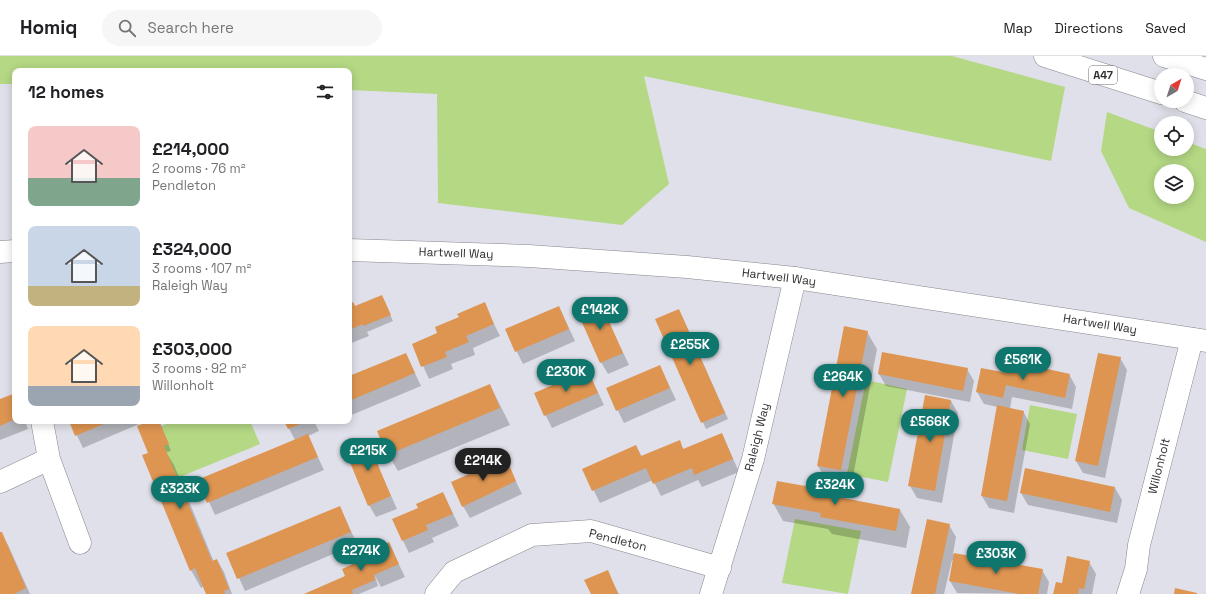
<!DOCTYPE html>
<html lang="en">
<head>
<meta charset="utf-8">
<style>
  :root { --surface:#fff; --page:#f6f6f6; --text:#202124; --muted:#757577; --line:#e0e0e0; --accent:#0f766e }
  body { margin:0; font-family:"Space Grotesk",sans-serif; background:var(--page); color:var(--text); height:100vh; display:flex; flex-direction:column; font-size:15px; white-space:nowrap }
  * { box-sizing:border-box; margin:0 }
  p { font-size:13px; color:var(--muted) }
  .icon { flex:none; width:22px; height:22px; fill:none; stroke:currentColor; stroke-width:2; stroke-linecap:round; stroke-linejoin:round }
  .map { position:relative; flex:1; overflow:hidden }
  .drawer { position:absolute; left:12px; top:12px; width:340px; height:356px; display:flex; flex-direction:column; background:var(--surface); border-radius:8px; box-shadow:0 2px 10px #0003 }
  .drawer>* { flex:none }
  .needle { width:26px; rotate:39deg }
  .tools { position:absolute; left:1154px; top:12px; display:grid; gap:8px }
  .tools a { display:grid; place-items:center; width:40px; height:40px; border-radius:50%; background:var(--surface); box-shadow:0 2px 10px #0003; font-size:20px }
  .price { position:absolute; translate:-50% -34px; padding:0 9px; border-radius:14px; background:var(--accent); color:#fff; font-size:13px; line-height:26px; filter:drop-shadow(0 1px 2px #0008) }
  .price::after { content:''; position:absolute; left:50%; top:24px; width:12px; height:9px; margin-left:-6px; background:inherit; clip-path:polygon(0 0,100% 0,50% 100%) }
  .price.on { background:#222; color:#fff }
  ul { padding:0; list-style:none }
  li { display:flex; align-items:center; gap:12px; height:100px; padding:0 16px }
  li span { display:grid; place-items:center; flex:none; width:112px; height:80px; border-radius:8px; color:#555 }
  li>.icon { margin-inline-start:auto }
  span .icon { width:48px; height:48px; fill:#fffc; stroke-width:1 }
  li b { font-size:17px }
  h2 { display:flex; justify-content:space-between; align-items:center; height:48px; padding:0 16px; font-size:17px }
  header { display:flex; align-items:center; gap:24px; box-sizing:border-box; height:56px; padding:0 20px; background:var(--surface); border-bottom:1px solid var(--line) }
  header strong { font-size:19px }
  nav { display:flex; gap:22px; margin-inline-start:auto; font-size:14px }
  .search { width:280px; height:36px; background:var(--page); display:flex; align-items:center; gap:10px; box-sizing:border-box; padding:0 14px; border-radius:22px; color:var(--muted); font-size:15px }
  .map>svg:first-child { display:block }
</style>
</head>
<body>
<header>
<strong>Homiq</strong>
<div class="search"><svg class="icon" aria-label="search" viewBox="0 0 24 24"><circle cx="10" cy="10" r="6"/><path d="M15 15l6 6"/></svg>Search here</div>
<nav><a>Map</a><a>Directions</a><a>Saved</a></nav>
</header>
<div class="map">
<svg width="1206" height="538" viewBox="0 0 1206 538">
  <rect width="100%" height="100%" fill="#e0e0ea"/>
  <!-- green -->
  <path fill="#b4d884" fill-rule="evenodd" d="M0 0H952L1065 31 1051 105 644 20 669 128 622 169 438 147 437 38 349 34V15H15V28H0Z
    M1107 56 1161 76V93H1187V86L1206 93V186L1129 152 1101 95ZM1161 115H1187V141H1161Z
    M866 324 907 333 888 426 847 418Z
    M1030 349 1077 358 1068 403 1022 394Z
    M173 365H250L260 388 175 423 155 373Z
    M795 463 861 475 848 538 782 527Z"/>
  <!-- shadow -->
  <path fill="#0003" d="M382 240 393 265 367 276 369 280 349 288V249L355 251Z
    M598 244 629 309 608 318 601 306Z
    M484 248 500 280 473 292 475 299 451 308 453 313 429 323 413 288 439 278 460 261Z
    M559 251 575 285 523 308 506 274Z
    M682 260 728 363 706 373 656 264Z
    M867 276 877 293 851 431 828 427 818 410Z
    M883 297 967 313 974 325 970 346 886 330 879 318Z
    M406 298 421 330 349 360V321Z
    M1120 302 1127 314 1105 422 1083 417 1076 405Z
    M660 310 676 344 624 367 607 333Z
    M588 315 604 349 552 372 535 338Z
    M1069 318 1076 331 1072 353 1012 341 1010 353 1023 355 1030 368 1014 457 989 452 982 440 998 351 984 348 977 336 1009 319Z
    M490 329 510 369 398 415 388 398Z
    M926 340 951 345 958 357 942 447 917 442 910 430Z
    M0 344H15V365H25L28 373 0 384Z
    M70 365H146L83 392Z
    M153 365H158L161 369 171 395 166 396 174 409 214 506 217 504 224 516 232 538H207L204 530 201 532 191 514 150 397Z
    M285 365H314L319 375 308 380 324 414 215 459 199 424 295 384Z
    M722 378 739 416 702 431 698 424 661 440 653 424 600 447 583 413 636 390 642 401 679 386 684 394Z
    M366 384 397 453 376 461 369 449Z
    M505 403 522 438 470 462 463 450Z
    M1115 432 1122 444 1117 467 1028 449 1021 437Z
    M833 436 837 442 900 454 910 471 906 492 832 478 828 473 783 465 773 447Z
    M443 437 459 470 432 482 434 486 409 497 393 464 419 452Z
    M340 451 357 488 245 535 228 498Z
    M949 469 956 481 953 498 1042 514 1049 526 1047 538 957 537 950 525 953 504H952L944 538H912Z
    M0 477 8 489 30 538H1Z
    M389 488 405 521 381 531 375 520 378 530 359 538H306L345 521Z
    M1089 506 1096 518 1092 538H1054L1063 528Z
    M607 515 619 538H592Z"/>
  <!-- building -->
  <path fill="#de9552" d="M382 239 391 259 363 270V268L349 274V248L353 246 355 250Z
    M599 243 623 297 600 307 576 253Z
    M485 246 494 268 466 280 469 286 445 296 447 301 421 311 412 288 437 277 435 271 459 261 457 258Z
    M559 250 569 273 515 296 505 273Z
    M679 253 725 357 701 367 655 263Z
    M844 270 868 275 841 414 817 410Z
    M882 296 968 312 963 335 878 318Z
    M406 297 415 317 349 345V320Z
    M1098 297 1121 301 1098 410 1075 405Z
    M1011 305 1070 318 1065 342 1006 329 1003 342 976 336 981 312 1008 317Z
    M660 309 670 332 616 355 606 332Z
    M588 314 598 337 544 360 534 337Z
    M490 328 500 352 387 399 377 375Z
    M13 338 15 343V363L0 370V343Z
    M925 339 951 344 935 435 908 430Z
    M997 349 1024 355 1007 445 981 440Z
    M69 365H111L75 380Z
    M150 365H159L169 388 164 390 212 505 217 503 229 533 224 535 225 538H206L195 512 190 515 142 399 148 397 137 370Z
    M284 365H308L288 373Z
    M722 377 733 403 694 419 692 412 653 428 646 412 592 435 582 413 636 389 641 400 680 384 683 393Z
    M308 378 318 401 207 447 197 424Z
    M367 383 391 440 368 450 344 392Z
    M506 402 516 425 462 451 451 426Z
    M1025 412 1115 431 1110 456 1020 437Z
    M777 425 834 435 833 440 900 453 896 475 820 461 821 457 772 448Z
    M443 436 453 458 426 469 428 474 402 485 392 463 418 452 416 448Z
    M340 450 351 476 237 523 226 497Z
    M927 463 950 468 935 538H911Z
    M0 476H2L26 532 14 538H0Z
    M389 486 399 508 374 519 375 524 352 534 353 538H304L345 520 342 513 366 502 364 498Z
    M954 497 1043 513 1038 538H1019L949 525Z
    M1067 500 1090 505 1084 533 1079 532 1078 538H1053L1056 526 1062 527Z
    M608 514 618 538H591L584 524Z
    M1175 532 1197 537V538H1174Z"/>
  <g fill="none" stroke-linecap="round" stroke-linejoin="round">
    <!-- street casing -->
    <g stroke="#85858e" stroke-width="23">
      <path id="street" d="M42 365 49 403 80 487
        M0 426 49 403
        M436 538 454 516 532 479 591 475 720 512
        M711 538 753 403 795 222
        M1128 538 1136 513 1139 489 1192 283"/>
    </g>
    <!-- secondary casing -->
    <g stroke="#85858e" stroke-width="23">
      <path id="secondary" d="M349 194 529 200 687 211 795 222 1206 285
        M0 196 15 195"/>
    </g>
    <!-- highway casing -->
    <g stroke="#85858e" stroke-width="23">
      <path id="highway" d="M1045 0 1161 37
        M1164 0 1206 13
        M1185 45 1206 52"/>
    </g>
    <!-- street -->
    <use href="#street" stroke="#fff" stroke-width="22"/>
    <!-- secondary -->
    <use href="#secondary" stroke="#fff" stroke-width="22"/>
    <!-- highway -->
    <use href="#highway" stroke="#fff" stroke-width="22"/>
  </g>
  <g text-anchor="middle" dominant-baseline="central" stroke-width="3" stroke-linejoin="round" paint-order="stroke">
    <!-- shield labels -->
    <rect fill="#fff" stroke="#6d6d70" stroke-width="1" x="1089" y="10" width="28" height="18" rx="3"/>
    <g font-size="11" font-weight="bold" fill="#2f2f33">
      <text x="1103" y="19">A47</text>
    </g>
    <!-- street labels -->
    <g font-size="12" fill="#2f2f33" stroke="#fff">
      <text transform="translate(456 197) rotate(2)">Hartwell Way</text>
      <text transform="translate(779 221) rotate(7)">Hartwell Way</text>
      <text transform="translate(1100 268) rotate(9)">Hartwell Way</text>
      <text transform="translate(757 381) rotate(-76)">Raleigh Way</text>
      <text transform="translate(1159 410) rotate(-76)">Willonholt</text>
      <text transform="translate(618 484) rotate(14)">Pendleton</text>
    </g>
  </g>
</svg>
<div class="tools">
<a><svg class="needle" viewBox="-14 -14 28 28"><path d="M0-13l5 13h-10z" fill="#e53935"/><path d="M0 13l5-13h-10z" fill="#757577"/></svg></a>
<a><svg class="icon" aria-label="locate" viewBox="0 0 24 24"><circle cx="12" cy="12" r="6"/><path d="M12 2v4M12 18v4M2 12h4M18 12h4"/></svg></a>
<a><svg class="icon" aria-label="layers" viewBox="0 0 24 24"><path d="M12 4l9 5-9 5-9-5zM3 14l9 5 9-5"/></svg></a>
</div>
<b class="price" style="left:600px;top:275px">£142K</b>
<b class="price" style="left:690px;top:310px">£255K</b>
<b class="price" style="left:1023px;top:325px">£561K</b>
<b class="price" style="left:566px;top:337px">£230K</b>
<b class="price" style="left:843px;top:342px">£264K</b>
<b class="price" style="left:930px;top:387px">£566K</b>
<b class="price" style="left:368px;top:416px">£215K</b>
<b class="price on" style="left:483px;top:426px">£214K</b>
<b class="price" style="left:835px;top:450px">£324K</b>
<b class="price" style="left:180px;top:454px">£323K</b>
<b class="price" style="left:361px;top:516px">£274K</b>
<b class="price" style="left:996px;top:519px">£303K</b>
<section class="drawer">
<h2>12 homes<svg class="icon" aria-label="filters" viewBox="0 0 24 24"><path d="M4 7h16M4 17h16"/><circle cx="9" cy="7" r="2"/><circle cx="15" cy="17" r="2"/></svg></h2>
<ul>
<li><span style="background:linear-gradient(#f6c9c9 65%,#7fa58c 0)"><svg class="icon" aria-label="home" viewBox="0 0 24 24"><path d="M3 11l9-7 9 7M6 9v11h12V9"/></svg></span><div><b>£214,000</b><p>2 rooms · 76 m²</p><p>Pendleton</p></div></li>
<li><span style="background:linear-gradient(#c9d6e8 75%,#c2b280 0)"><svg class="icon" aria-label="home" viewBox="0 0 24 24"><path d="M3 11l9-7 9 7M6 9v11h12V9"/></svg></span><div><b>£324,000</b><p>3 rooms · 107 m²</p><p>Raleigh Way</p></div></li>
<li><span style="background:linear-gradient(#ffd9b3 75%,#9aa5b1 0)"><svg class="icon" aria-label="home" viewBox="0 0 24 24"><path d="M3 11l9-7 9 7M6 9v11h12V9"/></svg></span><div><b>£303,000</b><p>3 rooms · 92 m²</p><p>Willonholt</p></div></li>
</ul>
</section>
</div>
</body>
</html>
